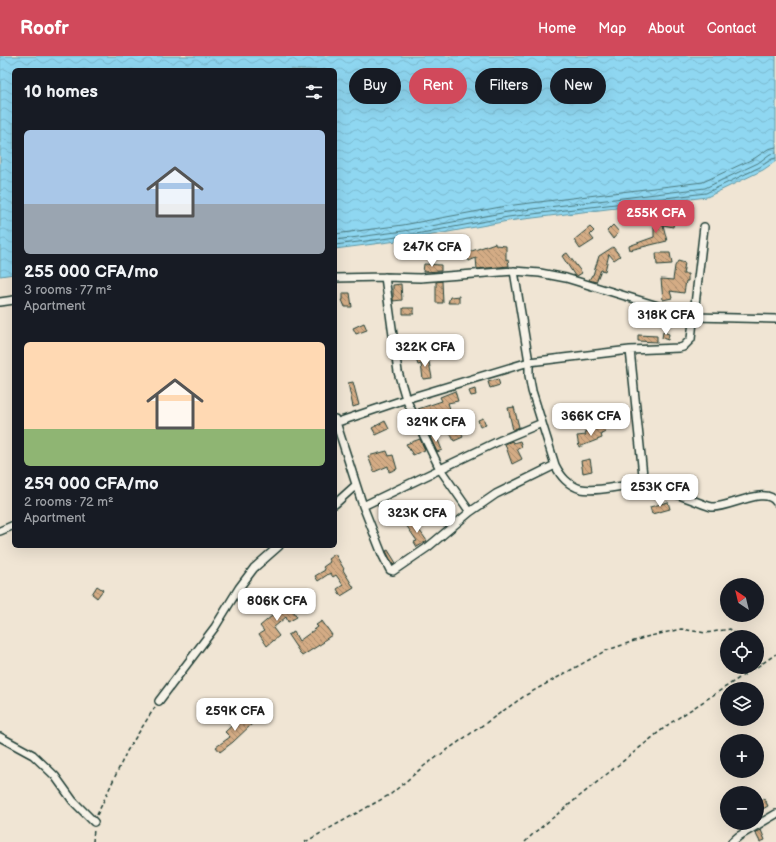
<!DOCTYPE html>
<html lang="en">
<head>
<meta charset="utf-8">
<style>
  :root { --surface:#171b24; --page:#242831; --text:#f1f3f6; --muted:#9ea1a6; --accent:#d1495b }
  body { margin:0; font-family:"Balsamiq Sans",sans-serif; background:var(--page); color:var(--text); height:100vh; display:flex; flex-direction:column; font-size:15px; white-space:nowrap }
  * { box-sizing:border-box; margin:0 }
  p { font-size:13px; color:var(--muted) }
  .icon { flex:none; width:22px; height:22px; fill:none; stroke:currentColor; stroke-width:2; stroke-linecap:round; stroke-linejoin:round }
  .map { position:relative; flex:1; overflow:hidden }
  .sheet { position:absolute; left:12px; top:12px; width:325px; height:480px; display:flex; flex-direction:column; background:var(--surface); border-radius:6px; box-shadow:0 4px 16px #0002 }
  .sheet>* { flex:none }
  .hud { position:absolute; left:349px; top:12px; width:367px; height:36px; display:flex; gap:8px }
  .needle { width:26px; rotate:325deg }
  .controls { position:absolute; left:720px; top:522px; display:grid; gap:8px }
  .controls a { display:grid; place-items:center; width:44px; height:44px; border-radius:50%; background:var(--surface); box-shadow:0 4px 16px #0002; font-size:20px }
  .price { position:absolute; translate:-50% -34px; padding:0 9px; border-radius:8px; background:#fff; color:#222; font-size:13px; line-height:26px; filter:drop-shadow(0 1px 2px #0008) }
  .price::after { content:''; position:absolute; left:50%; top:24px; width:12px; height:9px; margin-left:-6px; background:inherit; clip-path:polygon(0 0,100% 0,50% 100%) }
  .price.on { background:var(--accent); color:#fff }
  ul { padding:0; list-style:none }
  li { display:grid; align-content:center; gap:8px; height:212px; padding:0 12px }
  li span { display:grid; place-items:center; height:124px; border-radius:6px; color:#555 }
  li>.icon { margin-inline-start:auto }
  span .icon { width:72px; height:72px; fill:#fffc; stroke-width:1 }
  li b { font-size:17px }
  h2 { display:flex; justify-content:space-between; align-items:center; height:48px; padding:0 12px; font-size:17px }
  .chip { padding:0 14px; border-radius:18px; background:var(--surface); box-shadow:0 4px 16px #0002; font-size:14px; line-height:36px }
  .chip.on { background:var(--accent); color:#fff }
  header { display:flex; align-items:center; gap:24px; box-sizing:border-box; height:56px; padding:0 20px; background:var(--accent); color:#fff }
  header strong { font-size:19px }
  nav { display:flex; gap:22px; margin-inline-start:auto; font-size:14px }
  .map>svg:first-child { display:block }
</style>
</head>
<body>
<header>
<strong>Roofr</strong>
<nav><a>Home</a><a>Map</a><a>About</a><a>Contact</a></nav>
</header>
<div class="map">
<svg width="776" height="786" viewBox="0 0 776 786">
  <defs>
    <pattern id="water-waves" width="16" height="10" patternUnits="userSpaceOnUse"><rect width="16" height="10" fill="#8fd7f1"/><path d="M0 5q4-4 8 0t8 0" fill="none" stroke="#7bb9cf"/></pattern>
    <pattern id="building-back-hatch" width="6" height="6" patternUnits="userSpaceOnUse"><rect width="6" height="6" fill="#d4ac85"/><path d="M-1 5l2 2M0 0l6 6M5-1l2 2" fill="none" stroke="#ab8d6e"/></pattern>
  </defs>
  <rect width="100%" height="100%" fill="#f0e5d4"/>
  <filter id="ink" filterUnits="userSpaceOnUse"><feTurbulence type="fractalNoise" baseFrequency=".025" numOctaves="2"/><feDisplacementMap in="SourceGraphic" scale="8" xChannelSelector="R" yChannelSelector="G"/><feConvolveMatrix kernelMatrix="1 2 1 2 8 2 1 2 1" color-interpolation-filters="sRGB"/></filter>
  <g filter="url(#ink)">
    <!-- water -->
    <path fill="url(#water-waves)" stroke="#6299a5" d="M0 0H776V105L763 114 707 141 508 165 405 184 335 193V14H14V218L0 220Z"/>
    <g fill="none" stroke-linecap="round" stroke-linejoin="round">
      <!-- shore -->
      <path stroke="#4c7b80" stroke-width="1" d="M335 178 403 169 506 150 703 126 755 102 768 93 776 91
        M335 184 404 175 507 156 705 132 758 107 770 98 776 97
        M335 189 405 180 508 161 706 137 760 111 772 103 776 102"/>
    </g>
    <!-- building -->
    <path fill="url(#building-back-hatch)" stroke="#1f3d34" d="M663 159 664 163 674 165 673 171 663 169 667 185 630 194 629 190 654 181V165H657L656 161Z
      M613 169 619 176 613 183 607 175Z
      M590 171 594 175 590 179 594 184 580 193 574 184Z
      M495 187V189L506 190V204L508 203 509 210 477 213 476 202 469 205 466 197Z
      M613 191 620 200 614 204 609 198 605 215 601 214 596 226 589 224 592 219H593L599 200Z
      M567 197 582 217 577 220H575L562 200Z
      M656 197H670L672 208 657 209Z
      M678 205 685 207 683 218H688V225H686L684 237 670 235 672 242 663 244 661 223 673 224 675 210Z
      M424 208 441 209V215L423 216Z
      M442 225 443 247H436V226Z
      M401 228 402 244 393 245V229Z
      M343 237H350L352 251H345L342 244H343Z
      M459 240V247H448L450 241Z
      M403 252H414V258H403Z
      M364 267 367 274 356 278 353 272Z
      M663 276 669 278 668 284 662 282Z
      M638 279 657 280V286L638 285Z
      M423 300 424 306H429L432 322 423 323 421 308 418 309 416 303Z
      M498 323 500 329 490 332 488 326Z
      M353 326 359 349 353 351 348 327Z
      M475 333 476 339 471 340 469 335Z
      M455 335 458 345 448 347 450 353 421 363 418 353 442 345 440 341Z
      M514 351 519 371 513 374 508 352Z
      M574 355 576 360 566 363 565 358Z
      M483 362 486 369 480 371 478 364Z
      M385 365 389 373 376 379 372 372Z
      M458 370 463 381 454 385 449 375Z
      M604 371 606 376 601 378 602 382 579 391 577 380 586 379 585 376Z
      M436 379 442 394 437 396 430 381Z
      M420 383 425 394 413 399 406 388Z
      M512 385 513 387 520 385 522 391 517 393 522 403 512 408 505 388Z
      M387 395 389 400 393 399 397 413 389 416 388 410 374 416 368 400Z
      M590 403 592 415 583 417 581 405Z
      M384 445 389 453 382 458 377 449Z
      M668 446 670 453 652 458 650 451Z
      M413 465 427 485 417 491 414 486 417 485 406 469Z
      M388 494 396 507 393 509 386 495Z
      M335 498 344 513 343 514 354 532 341 540 337 533 343 529 336 519 333 521 330 517 318 525 315 520 325 514 323 511 330 506 328 503Z
      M97 530 103 534 97 542 92 538Z
      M286 543 297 561 288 566 286 561 273 572 279 580 267 590 259 578 264 575 260 570 279 554 277 550Z
      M322 565 332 579 323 585 324 586 302 600 288 579 294 576 299 585 318 571 316 569Z
      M243 659 252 668 233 686 220 696 216 691 230 681 225 676Z
      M764 742 768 750 761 754 757 747Z
      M761 774 765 784 760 786 755 776Z"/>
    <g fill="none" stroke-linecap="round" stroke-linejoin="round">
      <!-- street casing -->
      <g stroke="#1f3d34" stroke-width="10">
        <path id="street" d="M385 221 398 316 406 343 440 413 470 456
          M335 222 385 221 420 222 514 215 540 217 566 222 694 261 776 263
          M0 246 14 244
          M630 294 644 429
          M335 363 363 450 382 498 390 514 393 515 428 491 470 456 496 438 555 409 532 335 529 319V306L514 215
          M335 367 406 343 529 306 630 294 679 292 683 291 691 283 704 171
          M555 409C561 421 568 429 581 433 602 437 624 426 645 430 663 432 679 439 695 445 700 447 707 450 712 451 729 452 766 429 776 446
          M335 448 356 429
          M363 450 501 384 542 367
          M0 475 14 469
          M159 645 215 571 239 532 254 512 279 490
          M0 681 33 699 55 720 73 745 94 766
          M732 786 739 780 776 758"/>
      </g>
      <!-- path -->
      <path stroke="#1f3d34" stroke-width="1.5" stroke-dasharray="4 3" stroke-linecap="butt" d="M757 601 762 607
        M757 611 776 598
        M97 759 127 695 155 651
        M93 786 94 772
        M305 786 391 738 424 710 526 639 605 595 646 581 681 573 706 577 730 573 739 581
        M525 786 534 777 669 668 756 611"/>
      <!-- street -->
      <use href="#street" stroke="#f7f3e8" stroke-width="7"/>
    </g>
  </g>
</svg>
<div class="controls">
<a><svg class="needle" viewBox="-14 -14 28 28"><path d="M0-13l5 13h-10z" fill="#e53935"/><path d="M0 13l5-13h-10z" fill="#9ea1a6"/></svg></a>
<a><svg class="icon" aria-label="locate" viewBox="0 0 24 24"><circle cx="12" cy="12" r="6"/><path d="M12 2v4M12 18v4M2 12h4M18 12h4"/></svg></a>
<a><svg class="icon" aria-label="layers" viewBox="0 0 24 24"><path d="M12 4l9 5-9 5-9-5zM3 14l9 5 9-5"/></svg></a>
<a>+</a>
<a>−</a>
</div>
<b class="price on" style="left:656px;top:178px">255K CFA</b>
<b class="price" style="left:432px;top:212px">247K CFA</b>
<b class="price" style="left:666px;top:280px">318K CFA</b>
<b class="price" style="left:425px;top:312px">322K CFA</b>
<b class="price" style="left:591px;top:381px">366K CFA</b>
<b class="price" style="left:436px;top:387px">329K CFA</b>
<b class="price" style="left:660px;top:452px">253K CFA</b>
<b class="price" style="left:417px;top:478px">323K CFA</b>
<b class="price" style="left:277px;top:566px">806K CFA</b>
<b class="price" style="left:235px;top:676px">259K CFA</b>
<div class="hud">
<a class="chip">Buy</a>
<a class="chip on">Rent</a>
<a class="chip">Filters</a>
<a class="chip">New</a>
</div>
<section class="sheet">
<h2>10 homes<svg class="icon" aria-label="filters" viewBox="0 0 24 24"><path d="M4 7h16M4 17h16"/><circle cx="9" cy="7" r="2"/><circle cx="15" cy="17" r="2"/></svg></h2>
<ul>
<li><span style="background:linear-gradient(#a9c7e8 60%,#9aa5b1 0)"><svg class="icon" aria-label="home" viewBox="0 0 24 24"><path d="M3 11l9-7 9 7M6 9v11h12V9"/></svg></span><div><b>255 000 CFA/mo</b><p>3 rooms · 77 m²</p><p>Apartment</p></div></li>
<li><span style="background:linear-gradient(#ffd9b3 70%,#8fb573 0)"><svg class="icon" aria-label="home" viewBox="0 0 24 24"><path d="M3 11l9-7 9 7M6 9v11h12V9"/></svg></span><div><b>259 000 CFA/mo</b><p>2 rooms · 72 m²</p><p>Apartment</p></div></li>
</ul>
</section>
</div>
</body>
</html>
